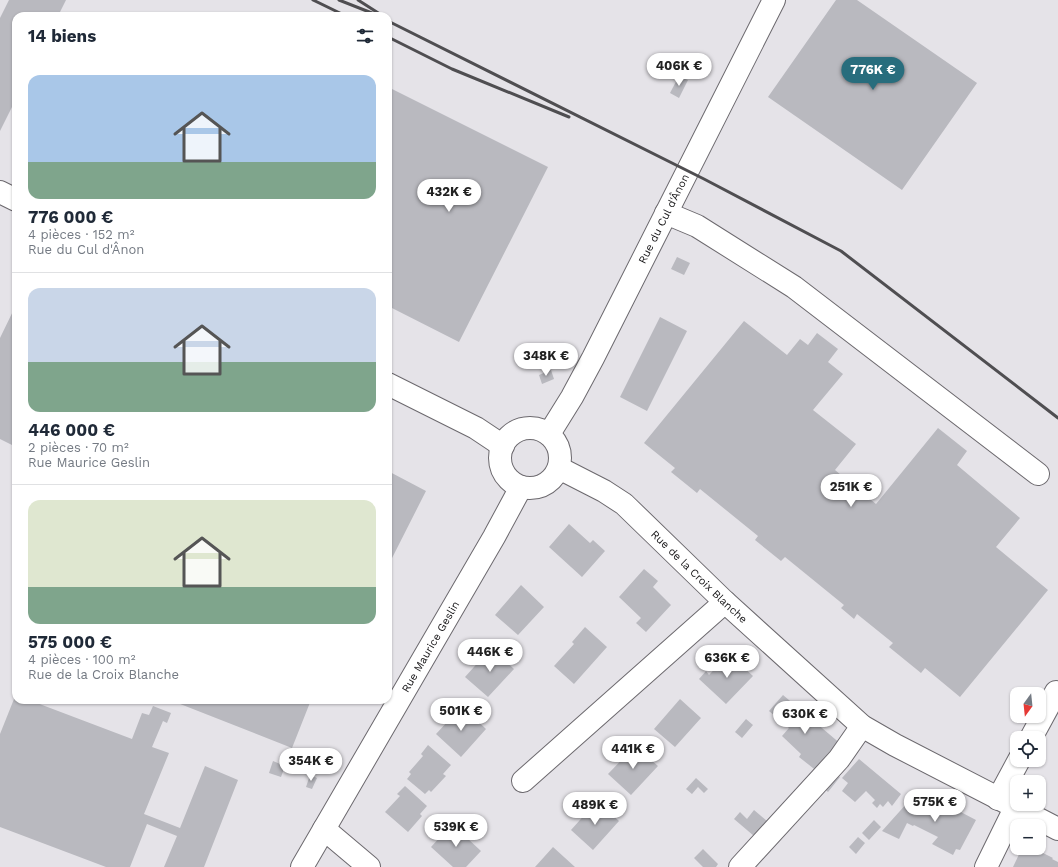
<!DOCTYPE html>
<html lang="fr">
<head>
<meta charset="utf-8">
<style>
  :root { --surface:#fff; --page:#f2f2f3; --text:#1f2937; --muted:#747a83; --line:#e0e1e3; --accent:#286d7d }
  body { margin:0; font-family:"Work Sans",sans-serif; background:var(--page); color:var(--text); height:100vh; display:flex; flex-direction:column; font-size:15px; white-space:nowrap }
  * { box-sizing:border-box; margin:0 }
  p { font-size:13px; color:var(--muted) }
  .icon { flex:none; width:22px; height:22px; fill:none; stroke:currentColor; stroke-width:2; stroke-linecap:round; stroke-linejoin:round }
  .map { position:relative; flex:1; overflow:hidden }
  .sheet { position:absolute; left:12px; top:12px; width:380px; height:692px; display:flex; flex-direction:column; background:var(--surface); border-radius:12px; box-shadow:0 1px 3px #0004 }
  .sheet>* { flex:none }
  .needle { width:26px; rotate:195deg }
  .fabs { position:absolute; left:1010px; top:687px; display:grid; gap:8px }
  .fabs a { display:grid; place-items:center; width:36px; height:36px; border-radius:8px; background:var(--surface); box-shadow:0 1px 3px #0004; font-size:20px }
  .price { position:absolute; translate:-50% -34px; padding:0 9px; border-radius:14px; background:#fff; color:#222; font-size:13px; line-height:26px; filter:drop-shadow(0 1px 2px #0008) }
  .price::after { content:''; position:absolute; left:50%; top:24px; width:12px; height:9px; margin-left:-6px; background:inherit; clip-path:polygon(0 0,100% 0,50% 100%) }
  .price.active { background:var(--accent); color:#fff }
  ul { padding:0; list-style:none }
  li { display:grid; align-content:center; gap:8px; height:212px; padding:0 16px }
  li+li { border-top:1px solid var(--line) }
  li span { display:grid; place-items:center; height:124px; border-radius:12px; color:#555 }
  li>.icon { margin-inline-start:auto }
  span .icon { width:72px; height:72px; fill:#fffc; stroke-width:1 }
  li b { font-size:17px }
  h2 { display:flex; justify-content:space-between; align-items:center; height:48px; padding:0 16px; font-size:17px }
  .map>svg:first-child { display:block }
</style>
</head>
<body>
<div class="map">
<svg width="1058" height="867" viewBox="0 0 1058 867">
  <rect width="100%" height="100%" fill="#e5e3e8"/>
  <!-- building -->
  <path fill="#b9b9bf" d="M9 0H66L58 16H16V99L0 131V18Z
    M836 0H857L977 83 902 190 768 97Z
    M679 76 688 80 679 98 670 93Z
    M388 87 548 167 459 342 388 306Z
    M677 257 690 263 684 275 671 269Z
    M16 305V447L0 439V338Z
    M660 317 687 331 647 411 620 397Z
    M744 321 787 355 800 339 808 345 817 333 838 349 828 362 843 374 813 410 856 444 835 470 876 504 938 428 967 451 957 465 1020 518 996 547 1048 590 960 697 925 668 921 673 889 647 893 643 857 614 854 619 841 608 844 605 785 557 781 561 755 540 758 536 700 489 697 493 671 472 675 468 644 443Z
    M551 370 554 379 542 384 539 375Z
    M388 471 426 491 388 566Z
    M569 524 590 543 593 540 605 551 582 577 549 547Z
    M644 569 658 581 653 587 671 605 646 632 636 623 641 618 619 597Z
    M521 585 544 607 518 635 495 615Z
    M585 627 607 647 574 684 554 666 574 644 572 642Z
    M491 648 514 669 488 697 465 677Z
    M729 654 753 676 726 704 699 679 706 671 709 675Z
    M16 694V700H29L132 739 142 713 149 715 153 706 171 713 167 723 163 721 152 747 169 753 144 814 180 828 205 766 238 780 204 867H164L177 836 147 824 130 867H106L0 827V734Z
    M783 695 842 745 818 772 799 757 801 754 782 736 789 728 769 711Z
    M680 699 701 718 675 747 654 729Z
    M170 700H311L292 748Z
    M462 706 486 729 461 757 436 734Z
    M746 719 753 725 742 738 735 732Z
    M428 745 451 765 443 774 446 776 431 792 429 790 425 794 407 779 411 774 409 772 423 756 421 754Z
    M635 746 658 766 631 795 608 774Z
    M859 759 901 794 892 806 888 801 883 807 880 804 877 808 872 803 875 800 866 791 855 802 842 791 848 783 842 778Z
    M273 761 285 766 281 777 269 773Z
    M832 770 840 777 828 792 820 785Z
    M310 775 317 778 312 789 306 787Z
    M696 778 708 789 704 793 698 787 692 794 686 789Z
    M405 786 427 806 420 814 422 816 408 832 385 812 400 796 397 794Z
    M930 793 954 805 953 808 976 820 960 850 956 849 953 855 932 844 938 837 914 825 913 826 907 823 899 839 882 831 908 802 922 809Z
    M597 801 619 821 593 850 571 830Z
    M754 810 767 821 754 836 734 819 740 812 747 819Z
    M874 820 881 827 869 840 862 833Z
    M452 824 481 851 466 867H453L431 847Z
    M858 837 865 843 856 854 849 847Z
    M553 847 575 867H535Z
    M1022 848H1033L1053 858 1052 859 1058 862V867H1013Z
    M703 849 718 864 716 867H703L694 858Z"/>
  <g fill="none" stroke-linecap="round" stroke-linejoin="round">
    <!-- minor casing -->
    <g stroke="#6c696e" stroke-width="24">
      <g id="minor">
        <path d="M0 192 16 200"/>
        <path d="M666 213 697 226 794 287 1038 474"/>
        <path d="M388 384 476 428 503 446"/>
        <circle cx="530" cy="458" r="30"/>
        <path id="s1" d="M549 434 572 397 593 358 774 0"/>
        <path id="s2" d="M559 468 604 491 624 504 725 602 862 726 895 745 1058 829"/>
        <path d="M1031 738 1056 692"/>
        <path d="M523 781 725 602"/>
        <path d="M998 799 1019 760"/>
        <path d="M324 829 369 867"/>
        <path id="s3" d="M302 867 494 537 521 487"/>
        <path d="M740 867 839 759 862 726"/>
        <path d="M986 867 1015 808"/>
      </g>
    </g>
    <!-- minor -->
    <use href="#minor" stroke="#fff" stroke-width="22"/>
    <!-- rail -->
    <path stroke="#4f4e51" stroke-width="3" d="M313 0 346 16
      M339 0 377 15
      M358 0 383 16
      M388 21 704 179 841 251 1058 418
      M388 37 452 69 569 117"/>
  </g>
  <g text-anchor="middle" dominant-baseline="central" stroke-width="3.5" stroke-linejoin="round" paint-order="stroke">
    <!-- street labels -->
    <g font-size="11" fill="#141315" stroke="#e5e3e8">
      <text stroke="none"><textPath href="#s1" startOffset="244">Rue du Cul d'Ânon</textPath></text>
      <text stroke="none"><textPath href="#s2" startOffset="179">Rue de la Croix Blanche</textPath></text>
      <text stroke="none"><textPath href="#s3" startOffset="255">Rue Maurice Geslin</textPath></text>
    </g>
  </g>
</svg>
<div class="fabs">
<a><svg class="needle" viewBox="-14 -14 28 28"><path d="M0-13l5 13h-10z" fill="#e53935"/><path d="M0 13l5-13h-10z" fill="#747a83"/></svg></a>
<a><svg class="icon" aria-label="locate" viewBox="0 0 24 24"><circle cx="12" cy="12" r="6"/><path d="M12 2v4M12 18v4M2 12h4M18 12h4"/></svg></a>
<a>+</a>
<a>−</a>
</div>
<b class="price" style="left:679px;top:87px">406K €</b>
<b class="price active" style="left:873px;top:91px">776K €</b>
<b class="price" style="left:449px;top:213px">432K €</b>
<b class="price" style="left:546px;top:377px">348K €</b>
<b class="price" style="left:851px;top:508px">251K €</b>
<b class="price" style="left:490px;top:673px">446K €</b>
<b class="price" style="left:727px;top:679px">636K €</b>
<b class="price" style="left:461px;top:732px">501K €</b>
<b class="price" style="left:805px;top:735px">630K €</b>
<b class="price" style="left:633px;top:770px">441K €</b>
<b class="price" style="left:311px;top:782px">354K €</b>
<b class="price" style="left:935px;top:823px">575K €</b>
<b class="price" style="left:595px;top:826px">489K €</b>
<b class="price" style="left:456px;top:848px">539K €</b>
<section class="sheet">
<h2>14 biens<svg class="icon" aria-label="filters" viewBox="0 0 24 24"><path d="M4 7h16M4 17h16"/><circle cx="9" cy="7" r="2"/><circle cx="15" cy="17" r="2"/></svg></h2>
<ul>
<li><span style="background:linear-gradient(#a9c7e8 70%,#7fa58c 0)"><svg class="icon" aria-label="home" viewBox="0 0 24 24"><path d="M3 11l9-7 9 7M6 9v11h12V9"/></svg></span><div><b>776 000 €</b><p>4 pièces · 152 m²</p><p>Rue du Cul d'Ânon</p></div></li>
<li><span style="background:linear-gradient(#c9d6e8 60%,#7fa58c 0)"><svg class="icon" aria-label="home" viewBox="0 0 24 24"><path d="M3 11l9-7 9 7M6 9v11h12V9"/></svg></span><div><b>446 000 €</b><p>2 pièces · 70 m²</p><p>Rue Maurice Geslin</p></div></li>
<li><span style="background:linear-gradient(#dfe7d0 70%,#7fa58c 0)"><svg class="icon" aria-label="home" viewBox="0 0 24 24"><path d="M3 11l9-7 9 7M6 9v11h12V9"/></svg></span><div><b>575 000 €</b><p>4 pièces · 100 m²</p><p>Rue de la Croix Blanche</p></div></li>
</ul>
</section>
</div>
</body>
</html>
